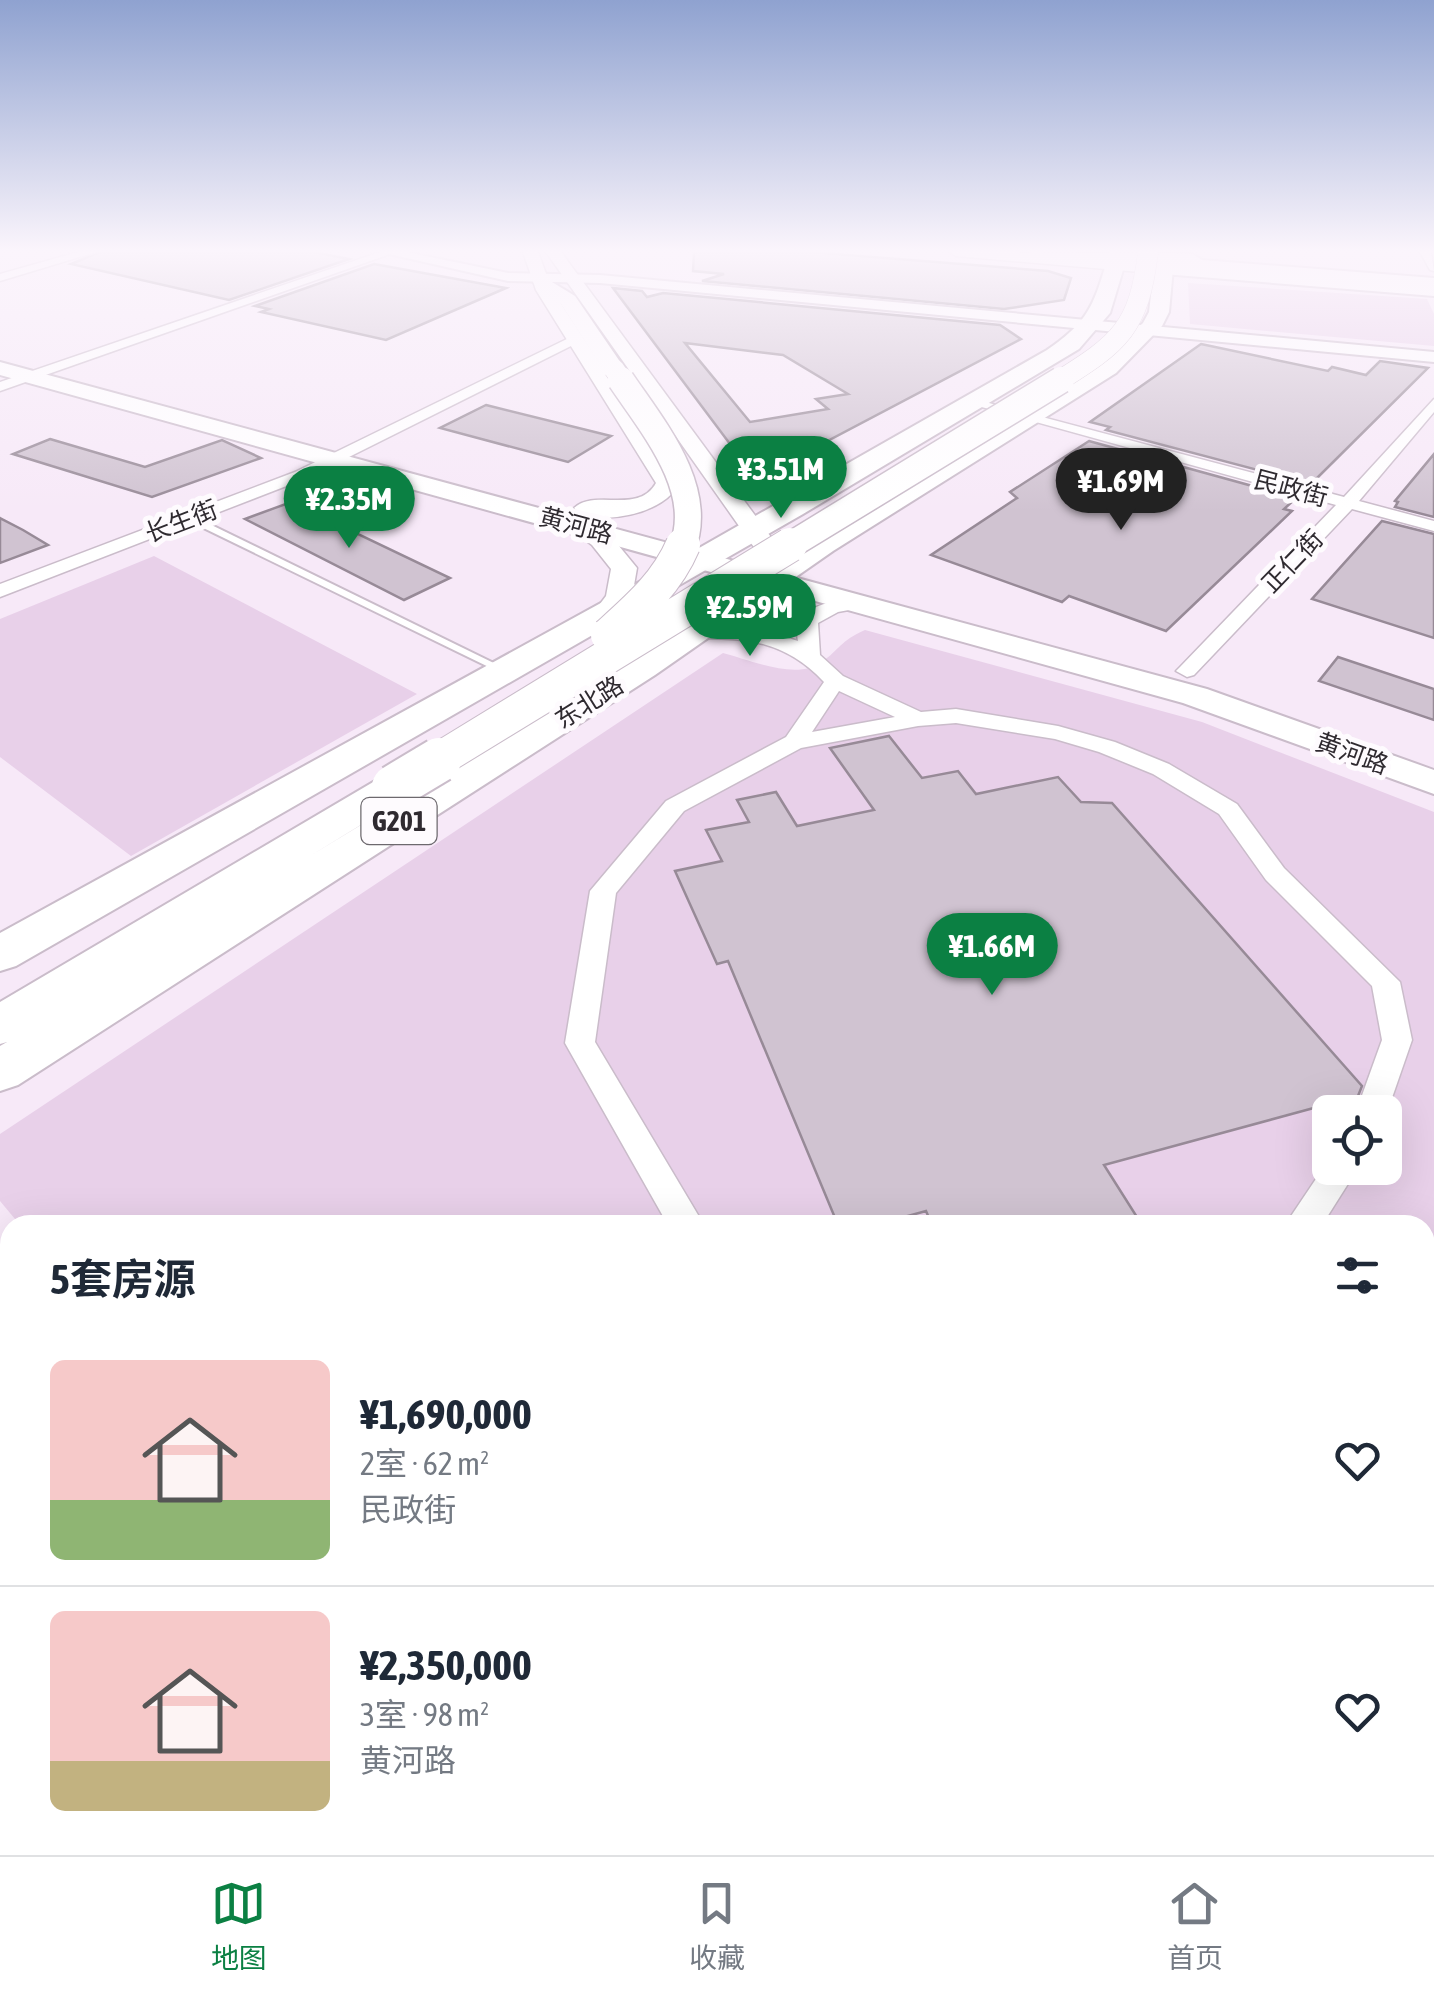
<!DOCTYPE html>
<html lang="zh">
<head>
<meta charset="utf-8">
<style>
  :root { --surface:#fff; --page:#f2f2f3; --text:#1f2937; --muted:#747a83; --line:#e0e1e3; --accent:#0b8043 }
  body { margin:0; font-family:"Asap Condensed","Noto Sans SC",sans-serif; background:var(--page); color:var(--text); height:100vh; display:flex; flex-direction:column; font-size:38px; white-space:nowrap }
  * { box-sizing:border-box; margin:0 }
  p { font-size:32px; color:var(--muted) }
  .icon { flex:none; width:55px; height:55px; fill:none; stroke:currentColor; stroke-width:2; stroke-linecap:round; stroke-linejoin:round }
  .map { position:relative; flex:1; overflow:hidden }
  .drawer { position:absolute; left:0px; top:1215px; width:1435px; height:640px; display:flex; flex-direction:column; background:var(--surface); border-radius:30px 30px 0 0; box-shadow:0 10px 40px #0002 }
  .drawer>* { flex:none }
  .buttons { position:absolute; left:1312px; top:1095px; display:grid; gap:20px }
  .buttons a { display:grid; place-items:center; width:90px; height:90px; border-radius:15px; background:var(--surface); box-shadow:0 10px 40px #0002; font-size:50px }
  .price { position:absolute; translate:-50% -85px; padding:0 22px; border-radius:35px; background:var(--accent); color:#fff; font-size:32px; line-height:65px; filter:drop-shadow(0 2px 5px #0008) }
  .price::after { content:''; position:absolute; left:50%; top:60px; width:30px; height:22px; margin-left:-15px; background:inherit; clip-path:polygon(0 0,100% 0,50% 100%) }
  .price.selected { background:#222; color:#fff }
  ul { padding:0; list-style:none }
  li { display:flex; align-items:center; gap:30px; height:250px; padding:0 50px }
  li+li { border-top:2px solid var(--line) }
  li span { display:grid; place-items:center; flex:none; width:280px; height:200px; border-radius:15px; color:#555 }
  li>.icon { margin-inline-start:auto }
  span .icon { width:120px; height:120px; fill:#fffc; stroke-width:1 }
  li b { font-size:42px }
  h2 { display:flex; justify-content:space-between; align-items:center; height:120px; padding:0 50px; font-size:42px }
  .tabs { display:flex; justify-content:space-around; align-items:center; height:140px; border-top:2px solid var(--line); background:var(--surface); font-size:28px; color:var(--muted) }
  .tabs a { display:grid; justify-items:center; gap:5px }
  .tabs .selected { color:var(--accent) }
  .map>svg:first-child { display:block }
</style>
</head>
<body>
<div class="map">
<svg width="1434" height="1855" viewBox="0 0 1434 1855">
  <rect width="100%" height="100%" fill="#f7e9f8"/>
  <!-- green -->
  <path fill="#e8d0e9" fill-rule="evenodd" d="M1188 283 1427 299 1434 314V346L1190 324Z
    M154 556 417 694 131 856 0 757V619Z
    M865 630 1202 722 1434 812V1855H550L541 1845H1425V1225H20L0 1201V1134L723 653C750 660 797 681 822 662 840 649 840 641 865 630ZM1330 1112H1385V1168H1330Z"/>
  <!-- building -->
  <path fill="#d0c3d1" stroke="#978a97" stroke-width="2.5" fill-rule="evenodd" d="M100 252H314L349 259 229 300 71 264Z
    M694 252H810L1048 271 1071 278 1064 300 1004 309 702 281 724 274 693 271Z
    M374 264 506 288 386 340 261 312 269 309 255 306Z
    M613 288 642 291 647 297 663 293 1000 325 1021 339 801 455 807 464 748 468ZM685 343 783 355 848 394 816 399 828 409 750 422Z
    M1201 344 1328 371 1332 367 1366 375 1380 361 1428 368 1311 484 1106 430 1110 427 1090 422Z
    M486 405 611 436 568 462 440 428Z
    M50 439 145 467 222 440 261 458 152 497 13 454Z
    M1089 441 1296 498 1284 509 1292 511 1166 631 1069 596 1062 602 931 555 1017 498 1010 492Z
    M1434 454V517L1395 507 1398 502 1395 501Z
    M291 502 450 578 404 600 245 519Z
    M0 518 23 530 48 545 0 563Z
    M1382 521 1434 534V638L1312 599Z
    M1338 657 1434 689V720L1319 681Z
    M889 736 922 778 958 771 976 794 1058 777 1081 802 1112 803 1362 1086 1358 1096 1104 1165 1142 1225H932L926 1211 875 1225H838L728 961 717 964 675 871 722 861 706 830 749 822 737 800 776 792 797 826 874 810 830 748Z"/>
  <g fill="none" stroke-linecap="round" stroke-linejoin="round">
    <!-- service casing -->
    <g stroke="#cabcca" stroke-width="4">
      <path id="service" d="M187 516H193L508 670 507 672H499L187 520Z
        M0 1385 10 1389V1409L0 1405Z
        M416 1845H445L450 1855H421Z"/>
    </g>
    <!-- minor casing -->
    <g stroke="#cabcca" stroke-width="3">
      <path id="minor" d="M78 252H96L0 281V274Z
        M380 252 393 253 0 391V382Z
        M1420 252H1431L1434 271 1430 270Z
        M571 337 583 340 307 478 0 597V584L295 472Z
        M1434 399V412L1359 501 1434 521V531L1352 509 1194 675 1187 677 1176 671 1180 667 1336 505 967 403 974 399 1344 497Z
        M858 597 868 603 865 607 838 612 818 623 820 655 843 676 921 712 956 709 1058 726 1115 742 1169 764 1237 804 1284 868 1400 982 1412 1040 1385 1118V1112H1356L1382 1040 1372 986 1266 880 1219 814 1153 774 1099 752 1055 739 956 723 918 726 801 748 684 811 616 893 595 1042 704 1225H668L565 1043 590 891 666 801 786 737 824 682C787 642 747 637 695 638L688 636V628H755L798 641C791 606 832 601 858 597ZM839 691 895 717 812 732Z
        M1330 1158V1168H1358L1322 1225H1285Z"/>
    </g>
    <!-- tertiary casing -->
    <g stroke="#cabcca" stroke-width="4">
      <path id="tertiary" d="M380 252H406L508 273 600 275 1434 352V362L600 283 508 281Z"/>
    </g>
    <!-- secondary casing -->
    <g stroke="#cabcca" stroke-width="3">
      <path id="secondary" d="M523 252H538L552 290 678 483C669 513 595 529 574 508 595 488 638 515 656 483L536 290Z
        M546 252H561L793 567 797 572 793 577H775Z
        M949 252H1014L1163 264 1171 269 1163 274 956 256Z
        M579 519 610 535 637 568 632 597 617 618H597L594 612 606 596 611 569 592 545 567 526Z"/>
    </g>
    <!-- primary casing -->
    <g stroke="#cabcca" stroke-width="4">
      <path id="primary" d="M1030 252 1164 254 1173 259 1171 264 1434 286V296L1163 274 1157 273 1156 267 1038 257Z
        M0 362 1207 689 1434 770V794L1183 703 0 375Z"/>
    </g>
    <!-- trunk casing -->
    <g stroke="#cabcca" stroke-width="4">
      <path id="trunk" d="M1110 252 1193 254 1202 260 1434 278V290L1173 268 1169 312 1162 326 1116 373 833 551 655 675 18 1085 0 1091V1046L7 1042 0 1044V1002L380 778 394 775 408 778 414 787 408 796 305 859 631 661 813 539 1100 363 1143 323 1149 312 1155 262 1126 260 1110 313 1079 349 803 514 16 966 0 971V933L650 576 1047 350C1093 319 1094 301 1110 252Z
        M542 276 575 296 625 369 622 374H606L561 304 533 282Z"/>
    </g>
    <!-- service -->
    <use href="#service" fill="#fff" fill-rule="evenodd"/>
    <!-- minor -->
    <use href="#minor" fill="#fff" fill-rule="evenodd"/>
    <!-- tertiary -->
    <use href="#tertiary" fill="#fff" fill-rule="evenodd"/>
    <!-- secondary -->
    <use href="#secondary" fill="#fff" fill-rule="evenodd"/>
    <!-- primary -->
    <use href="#primary" fill="#fff" fill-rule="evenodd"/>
    <!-- trunk -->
    <use href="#trunk" fill="#fff" fill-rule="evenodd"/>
    <!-- trunk-bridge-far3 casing -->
    <g stroke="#cabcca" stroke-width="21" stroke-linecap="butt">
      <path id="trunk-bridge-far3" d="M614 369 623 382
        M1057 382C1120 343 1139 328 1148 252"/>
    </g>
    <!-- trunk-bridge-far2 casing -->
    <g stroke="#cabcca" stroke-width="29" stroke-linecap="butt">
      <path id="trunk-bridge-far2" d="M621 380C652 426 706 489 682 548
        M786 548 1061 380"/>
    </g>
    <!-- trunk-bridge-far1 casing -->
    <g stroke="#cabcca" stroke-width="36" stroke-linecap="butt">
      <path id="trunk-bridge-far1" d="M608 635C638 608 667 583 683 545
        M435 762 790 545"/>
    </g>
    <!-- trunk-bridge casing -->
    <g stroke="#cabcca" stroke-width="48" stroke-linecap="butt">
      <path id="trunk-bridge" d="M394 787 439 760"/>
    </g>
    <!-- trunk-bridge-far3 -->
    <use href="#trunk-bridge-far3" stroke="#fff" stroke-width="20"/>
    <!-- trunk-bridge-far2 -->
    <use href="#trunk-bridge-far2" stroke="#fff" stroke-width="26"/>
    <!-- trunk-bridge-far1 -->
    <use href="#trunk-bridge-far1" stroke="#fff" stroke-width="34"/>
    <!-- trunk-bridge -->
    <use href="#trunk-bridge" stroke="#fff" stroke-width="44"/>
  </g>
  <!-- sky -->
  <linearGradient id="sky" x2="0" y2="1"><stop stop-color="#8fa2d0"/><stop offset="0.49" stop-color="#fbf5fc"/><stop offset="1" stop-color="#fbf5fc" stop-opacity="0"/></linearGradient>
  <rect width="1434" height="512" fill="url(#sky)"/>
  <g text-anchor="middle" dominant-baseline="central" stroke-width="10" stroke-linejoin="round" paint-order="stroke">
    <!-- far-street labels -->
    <g font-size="25" fill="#2f2a30" stroke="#fefbfe">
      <text transform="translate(1291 488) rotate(15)">民政街</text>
      <text transform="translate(181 521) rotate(-21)">长生街</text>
      <text transform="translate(576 525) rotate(15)">黄河路</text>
      <text transform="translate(1292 561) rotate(-46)">正仁街</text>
      <text transform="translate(589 702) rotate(-32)">东北路</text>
      <text transform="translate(1352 753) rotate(20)">黄河路</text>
    </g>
    <!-- shield labels -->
    <rect fill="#fefbfe" stroke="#6d696e" stroke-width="2.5" x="361.5" y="798" width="75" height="46" rx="8"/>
    <g font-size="28" font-weight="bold" fill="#2f2a30">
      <text x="399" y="821">G201</text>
    </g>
  </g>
</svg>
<div class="buttons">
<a><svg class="icon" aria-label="locate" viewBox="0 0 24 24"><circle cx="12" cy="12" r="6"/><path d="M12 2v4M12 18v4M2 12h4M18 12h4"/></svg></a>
</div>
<b class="price" style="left:781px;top:521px">¥3.51M</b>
<b class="price selected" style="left:1121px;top:533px">¥1.69M</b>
<b class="price" style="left:349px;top:551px">¥2.35M</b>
<b class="price" style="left:750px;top:659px">¥2.59M</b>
<b class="price" style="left:992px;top:998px">¥1.66M</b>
<section class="drawer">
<h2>5套房源<svg class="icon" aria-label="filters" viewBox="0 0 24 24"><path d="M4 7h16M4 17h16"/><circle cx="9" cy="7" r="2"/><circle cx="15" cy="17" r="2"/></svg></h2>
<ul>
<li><span style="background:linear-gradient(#f6c9c9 70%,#8fb573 0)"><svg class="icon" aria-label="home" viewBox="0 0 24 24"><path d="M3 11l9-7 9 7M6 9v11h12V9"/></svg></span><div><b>¥1,690,000</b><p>2室 · 62 m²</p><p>民政街</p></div><svg class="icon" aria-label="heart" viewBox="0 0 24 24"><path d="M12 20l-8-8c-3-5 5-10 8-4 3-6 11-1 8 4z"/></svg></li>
<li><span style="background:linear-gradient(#f6c9c9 75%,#c2b280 0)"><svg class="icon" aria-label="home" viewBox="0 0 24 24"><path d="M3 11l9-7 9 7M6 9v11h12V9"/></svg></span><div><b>¥2,350,000</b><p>3室 · 98 m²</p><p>黄河路</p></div><svg class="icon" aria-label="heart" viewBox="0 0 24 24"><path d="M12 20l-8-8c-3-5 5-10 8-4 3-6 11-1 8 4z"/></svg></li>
</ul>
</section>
</div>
<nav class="tabs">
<a class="selected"><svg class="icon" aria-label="map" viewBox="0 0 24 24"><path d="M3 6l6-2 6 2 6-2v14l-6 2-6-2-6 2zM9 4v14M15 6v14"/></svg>地图</a>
<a><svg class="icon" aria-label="saved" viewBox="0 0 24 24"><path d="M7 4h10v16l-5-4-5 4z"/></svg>收藏</a>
<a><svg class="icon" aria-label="home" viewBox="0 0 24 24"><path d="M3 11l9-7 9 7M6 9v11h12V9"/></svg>首页</a>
</nav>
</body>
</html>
